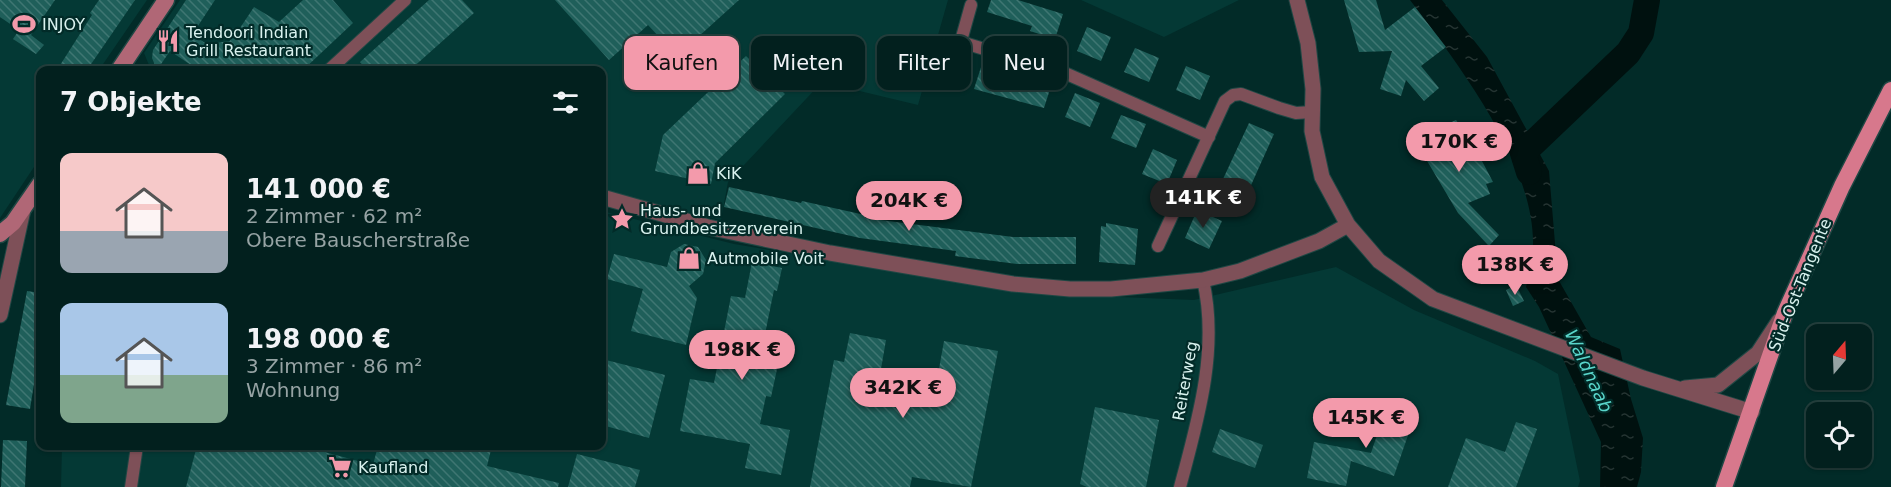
<!DOCTYPE html>
<html lang="de">
<head>
<meta charset="utf-8">
<style>
  :root { --surface:#02201e; --page:#102d2b; --text:#f1f3f6; --muted:#96a3a4; --line:#233e3c; --accent:#f39aab }
  body { margin:0; font-family:"DejaVu Sans",sans-serif; background:var(--page); color:var(--text); height:100vh; display:flex; flex-direction:column; font-size:22px; white-space:nowrap }
  * { box-sizing:border-box; margin:0 }
  p { font-size:20px; color:var(--muted) }
  .icon { flex:none; width:33px; height:33px; fill:none; stroke:currentColor; stroke-width:2; stroke-linecap:round; stroke-linejoin:round }
  .map { position:relative; flex:1; overflow:hidden }
  .panel { position:absolute; left:36px; top:66px; width:570px; height:384px; display:flex; flex-direction:column; background:var(--surface); border-radius:12px; box-shadow:0 2px 4px #0004,0 0 0 2px var(--line) }
  .panel>* { flex:none }
  .banner { position:absolute; left:624px; top:36px; width:570px; height:54px; display:flex; gap:12px }
  .needle { width:39px; rotate:19deg }
  .buttons { position:absolute; left:1806px; top:324px; display:grid; gap:12px }
  .buttons a { display:grid; place-items:center; width:66px; height:66px; border-radius:12px; background:var(--surface); box-shadow:0 2px 4px #0004,0 0 0 2px var(--line); font-size:30px }
  .price { position:absolute; translate:-50% -51px; padding:0 14px; border-radius:21px; background:var(--accent); color:#111; font-size:20px; line-height:39px; filter:drop-shadow(0 2px 3px #0008) }
  .price::after { content:''; position:absolute; left:50%; top:36px; width:18px; height:14px; margin-left:-9px; background:inherit; clip-path:polygon(0 0,100% 0,50% 100%) }
  .price.current { background:#222; color:#fff }
  ul { padding:0; list-style:none }
  li { display:flex; align-items:center; gap:18px; height:150px; padding:0 24px }
  li span { display:grid; place-items:center; flex:none; width:168px; height:120px; border-radius:12px; color:#555 }
  li>.icon { margin-inline-start:auto }
  span .icon { width:72px; height:72px; fill:#fffc; stroke-width:1 }
  li b { font-size:26px }
  h2 { display:flex; justify-content:space-between; align-items:center; height:72px; padding:0 24px; font-size:26px }
  .tag { padding:0 21px; border-radius:12px; background:var(--surface); box-shadow:0 2px 4px #0004,0 0 0 2px var(--line); font-size:21px; line-height:54px }
  .tag.current { background:var(--accent); color:#111 }
  .map>svg:first-child { display:block }
</style>
</head>
<body>
<div class="map">
<svg width="1891" height="487" viewBox="0 0 1891 487">
  <defs>
    <pattern id="water-ripples" width="26" height="14" patternUnits="userSpaceOnUse" patternTransform="scale(1.5)"><rect width="26" height="14" fill="#00110f"/><path d="M2 4q2-2 4 0t4 0M15 11q2-2 4 0t4 0" fill="none" stroke="#253432"/></pattern>
    <pattern id="building-back-hatch" width="6" height="6" patternUnits="userSpaceOnUse" patternTransform="scale(1.5)"><rect width="6" height="6" fill="#1f5f5a"/><path d="M-1 5l2 2M0 0l6 6M5-1l2 2" fill="none" stroke="#3f7672"/></pattern>
  </defs>
  <rect width="100%" height="100%" fill="#022b28"/>
  <!-- built -->
  <path fill="#043935" d="M0 0H147L99 70H40V158L0 218Z
    M180 0H948L918 105 822 82 728 182 721 220 602 192V70H151L144 53Z
    M1081 0H1239L1164 37Z
    M602 211 734 244 1021 293 1194 300 1336 267 1414 310 1535 361 1558 374 1580 481 1578 487H61L62 446H602Z"/>
  <!-- water -->
  <path fill="url(#water-ripples)" d="M1410 0H1442L1487 57 1549 171 1558 279 1591 337 1620 349 1631 399 1643 438 1641 472 1637 487H1600L1601 442 1539 307 1526 287C1529 274 1533 259 1533 246 1535 163 1457 63 1410 0Z"/>
  <g fill="none" stroke-linecap="round" stroke-linejoin="round">
    <!-- river -->
    <path stroke="#00110f" stroke-width="26" d="M1529 172 1523 153 1628 53 1641 33 1647 0"/>
  </g>
  <!-- building -->
  <path fill="url(#building-back-hatch)" d="M0 0H55L31 35 44 45 36 54 13 39 19 30 0 17Z
    M99 0H135L87 70H57L92 15 90 13Z
    M186 0H215L192 35 207 44 230 41 228 29 240 28 254 7 279 22 303 0H333L353 23 303 70H267L264 67 258 70H191V65L170 51 157 70 152 58 153 50Z
    M429 0H462L474 13 410 70H368L360 62Z
    M555 0H739L677 56 648 25 609 60Z
    M991 0H1018L1063 14 1055 39 1030 31 1032 26 987 12Z
    M1344 0H1376L1385 30 1415 7 1446 47 1421 66 1439 88 1424 101 1406 80 1401 96 1380 89 1392 51 1359 52Z
    M1087 27 1111 37 1101 61 1077 51Z
    M1135 48 1159 58 1149 82 1124 72Z
    M746 56 785 94 715 163 711 184 655 171 663 135Z
    M982 64 1052 83 1044 108 974 89Z
    M1186 66 1210 76 1200 100 1176 90Z
    M1075 93 1100 103 1090 127 1065 117Z
    M1121 115 1146 124 1136 148 1111 138Z
    M1456 120 1461 127H1464L1493 182 1486 184 1490 194 1468 203 1499 235 1489 246 1458 213 1414 139Z
    M1249 123 1274 134 1243 203 1217 192Z
    M1153 149 1177 160 1167 184 1142 174Z
    M729 187 801 203 802 201 865 215V218L1013 237H1076V264H1017L955 256 956 251 860 238 724 207Z
    M1197 210 1222 221 1209 249 1185 238Z
    M1106 223 1138 229 1135 265 1099 262 1101 226 1106 227Z
    M684 244 698 247 706 260 703 274 689 286 697 298 686 345 631 331 643 289 607 279 614 254 667 267 671 252Z
    M752 262 782 268 777 291 774 290 765 334 755 332 751 355 779 360 771 397 766 396 760 424 790 430 781 475 745 468 750 444 680 431 690 379 714 383 731 296 745 298Z
    M1516 285 1524 301 1513 306 1506 290Z
    M27 291 40 293V346L30 409 6 405Z
    M850 333 886 340 881 369 937 380 944 341 998 351 971 487 912 477 910 487H810L834 360 844 362Z
    M602 359 665 375 649 438 602 425Z
    M1389 399 1417 409 1394 476 1351 461 1346 486 1307 478 1314 442 1371 453Z
    M1095 407 1159 420 1146 487H1087L1080 484Z
    M1516 422 1537 429 1516 487H1448L1466 438 1505 452Z
    M1220 429 1263 445 1255 468 1212 452Z
    M3 440 27 441 25 487H1Z
    M197 446H302L373 465 378 446H492L487 466 559 483 558 487H186Z
    M577 454 640 470 635 487H568Z"/>
  <g fill="none" stroke-linecap="round" stroke-linejoin="round">
    <!-- minor casing -->
    <g stroke="#204744" stroke-width="14">
      <path id="minor" d="M961 42 1067 74 1209 137
        M329 70 405 0
        M950 80 971 5
        M1158 246 1225 101 1233 95 1241 94 1279 108 1296 113 1312 112
        M131 487 137 446
        M1180 487C1198 420 1219 349 1203 280"/>
    </g>
    <!-- tertiary casing -->
    <g stroke="#204744" stroke-width="17">
      <path id="tertiary" d="M1297 0 1308 43 1313 89 1312 131 1322 177 1348 225 1379 261 1433 299 1643 378 1752 412
        M602 197 708 227 830 253 1013 284 1070 289H1111L1203 280 1240 271 1319 241 1348 225
        M0 315 23 210
        M1685 388 1718 385 1758 353 1779 321"/>
    </g>
    <!-- secondary casing -->
    <g stroke="#204744" stroke-width="19">
      <path id="secondary" d="M119 70 166 0
        M0 234 13 223 40 184"/>
    </g>
    <!-- primary casing -->
    <g stroke="#204744" stroke-width="19">
      <path id="primary" d="M1724 487 1785 313 1842 186 1891 90"/>
    </g>
    <!-- minor -->
    <use href="#minor" stroke="#7e5058" stroke-width="12"/>
    <!-- tertiary -->
    <use href="#tertiary" stroke="#7e5058" stroke-width="15"/>
    <!-- secondary -->
    <use href="#secondary" stroke="#b06776" stroke-width="16"/>
    <!-- primary -->
    <use href="#primary" stroke="#d7788c" stroke-width="16"/>
  </g>
  <!-- icons -->
  <defs>
    <g id="stadium-bare" transform="scale(1.8)"><path d="M0-5a6.5 5 0 1 0 0 10a6.5 5 0 1 0 0-10ZM-3.5-1.8h7v3.6h-7Z" fill="#f39aab" stroke="#022b28" stroke-width="2.5" paint-order="stroke"/></g>
    <g id="restaurant-bare" transform="scale(1.8)"><path d="M-5-6h1v4h1v-4h1v4h1v-4h1v5L-1.5 .5V6h-2V.5L-5-1ZM5-6V6H3V1.5H1.5Q1.5-4 5-6Z" fill="#f39aab" stroke="#022b28" stroke-width="2.5" paint-order="stroke"/></g>
    <g id="shop-bare" transform="scale(1.8)"><path d="M-5-2.5h2.3a2.7 3.5 0 0 1 5.4 0H5L5.5 6h-11ZM-1.5-2.5h3a1.5 2.3 0 0 0-3 0Z" fill="#f39aab" stroke="#022b28" stroke-width="2.5" paint-order="stroke"/></g>
    <g id="sight-bare" transform="scale(1.8)"><path d="M0-6L1.8-2.2L6-1.7L2.9 1.2L3.7 5.4L0 3.3L-3.7 5.4L-2.9 1.2L-6-1.7L-1.8-2.2Z" fill="#f39aab" stroke="#022b28" stroke-width="2.5" paint-order="stroke"/></g>
    <g id="supermarket-bare" transform="scale(1.8)"><path d="M-6-5.5h2.5l.6 2H6L4.5 2H-2.5L-4.4-4H-6ZM-1.5 3.2a1.3 1.3 0 1 0 .1 0ZM3 3.2a1.3 1.3 0 1 0 .1 0Z" fill="#f39aab" stroke="#022b28" stroke-width="2.5" paint-order="stroke"/></g>
  </defs>
  <g fill-rule="evenodd">
    <use href="#stadium-bare" x="24" y="24"/>
    <use href="#restaurant-bare" x="168" y="41"/>
    <use href="#shop-bare" x="698" y="173"/>
    <use href="#sight-bare" x="622" y="219"/>
    <use href="#shop-bare" x="689" y="258"/>
    <use href="#supermarket-bare" x="340" y="467"/>
  </g>
  <g text-anchor="middle" dominant-baseline="central" stroke-width="4.5" stroke-linejoin="round" paint-order="stroke">
    <!-- poi labels -->
    <g font-size="16" fill="#d9f2ef" stroke="#022b28" text-anchor="start">
      <text x="42" y="24">INJOY</text>
      <text x="186" y="32">Tendoori Indian<tspan x="186" dy="18">Grill Restaurant</tspan></text>
      <text x="716" y="173">KiK</text>
      <text x="640" y="210">Haus- und<tspan x="640" dy="18">Grundbesitzerverein</tspan></text>
      <text x="707" y="258">Autmobile Voit</text>
      <text x="358" y="467">Kaufland</text>
    </g>
    <!-- street labels -->
    <g font-size="16" fill="#d9f2ef" stroke="#022b28">
      <text transform="translate(1800 285) rotate(-68)">Süd-Ost-Tangente</text>
      <text transform="translate(1185 381) rotate(-80)">Reiterweg</text>
    </g>
    <!-- water labels -->
    <g font-size="18" font-style="italic" fill="#59d5ca" stroke="#022b28">
      <text transform="translate(1589 371) rotate(65)">Waldnaab</text>
    </g>
  </g>
</svg>
<div class="buttons">
<a><svg class="needle" viewBox="-14 -14 28 28"><path d="M0-13l5 13h-10z" fill="#e53935"/><path d="M0 13l5-13h-10z" fill="#96a3a4"/></svg></a>
<a><svg class="icon" aria-label="locate" viewBox="0 0 24 24"><circle cx="12" cy="12" r="6"/><path d="M12 2v4M12 18v4M2 12h4M18 12h4"/></svg></a>
</div>
<b class="price" style="left:1459px;top:173px">170K €</b>
<b class="price current" style="left:1203px;top:229px">141K €</b>
<b class="price" style="left:909px;top:232px">204K €</b>
<b class="price" style="left:1515px;top:296px">138K €</b>
<b class="price" style="left:742px;top:381px">198K €</b>
<b class="price" style="left:903px;top:419px">342K €</b>
<b class="price" style="left:1366px;top:449px">145K €</b>
<div class="banner">
<a class="tag current">Kaufen</a>
<a class="tag">Mieten</a>
<a class="tag">Filter</a>
<a class="tag">Neu</a>
</div>
<section class="panel">
<h2>7 Objekte<svg class="icon" aria-label="filters" viewBox="0 0 24 24"><path d="M4 7h16M4 17h16"/><circle cx="9" cy="7" r="2"/><circle cx="15" cy="17" r="2"/></svg></h2>
<ul>
<li><span style="background:linear-gradient(#f6c9c9 65%,#9aa5b1 0)"><svg class="icon" aria-label="home" viewBox="0 0 24 24"><path d="M3 11l9-7 9 7M6 9v11h12V9"/></svg></span><div><b>141 000 €</b><p>2 Zimmer · 62 m²</p><p>Obere Bauscherstraße</p></div></li>
<li><span style="background:linear-gradient(#a9c7e8 60%,#7fa58c 0)"><svg class="icon" aria-label="home" viewBox="0 0 24 24"><path d="M3 11l9-7 9 7M6 9v11h12V9"/></svg></span><div><b>198 000 €</b><p>3 Zimmer · 86 m²</p><p>Wohnung</p></div></li>
</ul>
</section>
</div>
</body>
</html>
